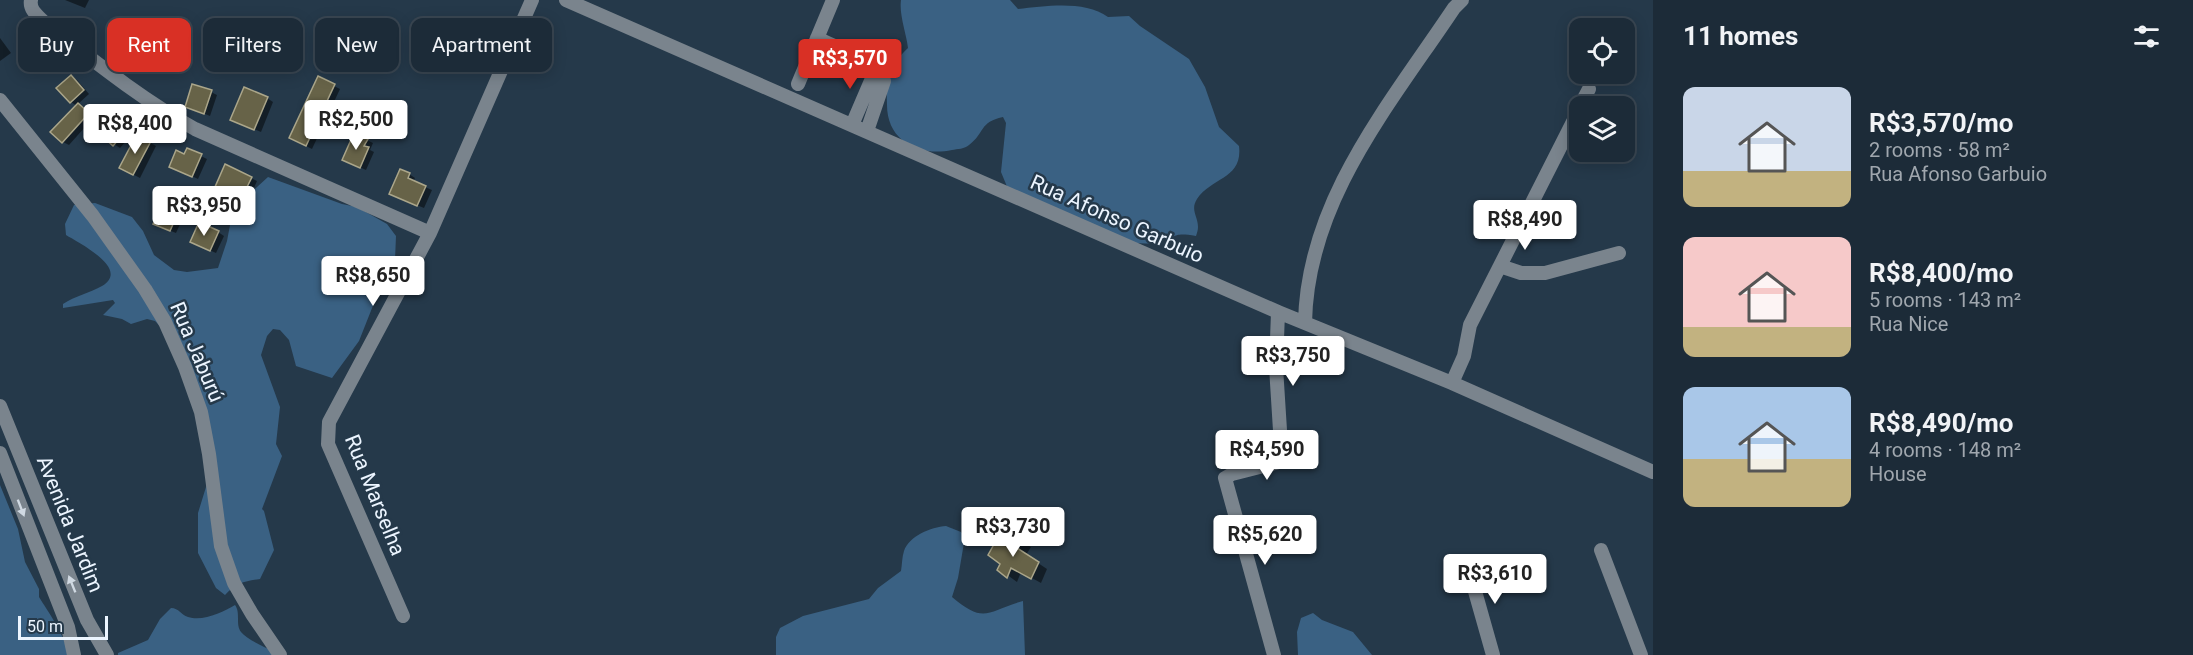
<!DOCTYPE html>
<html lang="en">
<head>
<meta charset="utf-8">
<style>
  :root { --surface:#1c2b38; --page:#253340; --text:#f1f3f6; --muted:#a0a7ae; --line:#3a4753; --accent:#d93025 }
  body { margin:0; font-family:Roboto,sans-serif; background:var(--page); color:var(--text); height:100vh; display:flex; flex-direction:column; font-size:22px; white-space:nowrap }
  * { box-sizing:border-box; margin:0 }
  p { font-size:20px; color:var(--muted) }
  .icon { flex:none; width:33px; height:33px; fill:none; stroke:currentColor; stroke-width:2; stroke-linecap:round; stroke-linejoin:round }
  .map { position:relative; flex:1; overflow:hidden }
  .panel { display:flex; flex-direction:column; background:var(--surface); width:540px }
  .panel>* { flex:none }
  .top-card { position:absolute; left:18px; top:18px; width:570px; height:54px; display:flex; gap:12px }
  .tools { position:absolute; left:1569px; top:18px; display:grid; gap:12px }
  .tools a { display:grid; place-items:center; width:66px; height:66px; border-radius:12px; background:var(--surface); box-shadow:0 3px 15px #0003,0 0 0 2px var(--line); font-size:30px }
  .scale { position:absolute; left:18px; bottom:15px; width:90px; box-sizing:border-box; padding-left:6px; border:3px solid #ecf5ff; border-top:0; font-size:16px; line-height:21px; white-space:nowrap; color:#ecf5ff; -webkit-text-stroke:4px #25394a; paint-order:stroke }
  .price { position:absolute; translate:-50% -51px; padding:0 14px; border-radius:6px; background:#fff; color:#222; font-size:20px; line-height:39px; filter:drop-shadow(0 2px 3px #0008) }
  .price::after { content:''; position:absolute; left:50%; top:36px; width:18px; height:14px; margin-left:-9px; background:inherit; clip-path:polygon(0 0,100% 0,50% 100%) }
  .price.active { background:var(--accent); color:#fff }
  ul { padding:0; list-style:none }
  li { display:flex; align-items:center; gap:18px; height:150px; padding:0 30px }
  li span { display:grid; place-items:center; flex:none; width:168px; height:120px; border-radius:12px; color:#555 }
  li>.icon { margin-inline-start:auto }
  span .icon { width:72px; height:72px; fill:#fffc; stroke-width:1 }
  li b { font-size:26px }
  h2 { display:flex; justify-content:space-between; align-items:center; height:72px; padding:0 30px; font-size:26px }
  .tag { padding:0 21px; border-radius:12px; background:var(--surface); box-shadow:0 3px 15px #0003,0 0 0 2px var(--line); font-size:21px; line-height:54px }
  .tag.active { background:var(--accent); color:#fff }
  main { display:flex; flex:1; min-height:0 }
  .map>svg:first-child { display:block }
</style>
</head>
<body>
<main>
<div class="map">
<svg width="1653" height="655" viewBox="0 0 1653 655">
  <rect width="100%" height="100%" fill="#25394a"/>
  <!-- forest -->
  <path fill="#3a6183" d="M901 0H1010L1018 9C1046 6 1085 0 1108 17L1129 16 1140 26 1189 59 1205 87 1219 127 1239 146C1243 179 1212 177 1197 199 1190 210 1198 216 1198 227 1198 230 1197 233 1196 236 1172 232 1178 237 1158 242 1146 245 1135 243 1123 241L1008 189 1001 172 1006 123 1003 117C979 122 985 133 969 145 965 149 957 149 952 150 919 157 887 141 887 105 886 77 888 67 908 48 906 32 899 15 901 0Z
    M268 177 342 204 357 207 387 224 396 236 395 260 376 298 359 341 332 378 296 366 289 340 280 330 273 329 267 336 261 355 280 407 276 444 282 456 262 509 264 511 274 550 260 579C245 581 236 583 225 595L216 588 198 553V513L206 487V473L210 453 176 342 155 321 147 319 131 324 122 319 103 315 115 303 113 300 63 308V304C75 296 89 293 102 286 131 269 79 243 66 235L65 224 74 205 95 203 132 217 143 231 154 255 174 270 187 272 218 268 227 241 233 209Z
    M0 485 18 529 25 562 39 589V597C47 610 69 641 67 655H0Z
    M946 526 961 532 965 537 958 578 952 597C985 625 987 611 1023 601L1025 655H776V637L780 628 803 616 869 599 878 588 901 571C902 565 902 557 904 551 909 536 931 527 946 526Z
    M235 605C241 613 235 624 241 632 248 641 269 648 279 655H118V653L148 640 160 619 171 608C179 608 181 615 188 617 203 622 223 612 235 605Z
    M1313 613 1322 620 1353 632 1372 655H1298L1297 632 1301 618Z"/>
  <!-- shadow -->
  <path fill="#0007" d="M65 0H89L85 8Z
    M119 36 141 45 136 58 120 51Z
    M0 38 11 53 0 61Z
    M71 77 77 80 89 94 78 104 94 117 69 145 63 142 77 106 71 102Z
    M318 78 340 89 312 149 296 141Z
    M211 92 217 95 210 116 186 106Z
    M267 98 273 102 261 132 238 122Z
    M113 108 137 129 120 148 114 144Z
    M138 136 156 146 140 178 121 168Z
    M367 140 373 143 370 150 374 152 366 170 350 163Z
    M185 156H201L207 159 198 179 177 169Z
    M409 174 415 178 413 182 432 190 424 208 397 197Z
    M251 178 257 181 248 201 223 189Z
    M184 199 190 202 176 233 161 227Z
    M218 232 224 236 216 253 198 245Z
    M1009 535 1031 547 1026 555 1047 569 1041 583 1021 572 1017 582 999 569 1002 563 1004 545Z"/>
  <!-- building -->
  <path fill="#676348" stroke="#aba68a" stroke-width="1.5" d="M118 34 135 41 130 56 112 49Z
    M71 75 84 90 70 103 56 88Z
    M318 76 335 84 306 146 289 138Z
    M192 84 212 90 204 114 185 107Z
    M244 87 268 97 254 130 230 120Z
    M78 103 89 113 62 143 50 132Z
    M112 106 132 124 113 146 93 128Z
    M354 133 368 139 364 146 369 147 360 168 342 160Z
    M137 134 151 141 133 175 119 168Z
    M187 148 202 154 192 177 169 167 176 150 184 154Z
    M225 164 252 177 241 199 215 187Z
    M400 169 410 173 408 178 426 186 417 206 389 194Z
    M169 190 185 197 170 231 153 224Z
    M199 222 219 231 210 251 190 242Z
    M1008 533 1022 540 1017 548 1039 562 1031 579 1011 568 1007 578 997 570 1000 564 988 555 997 539 1003 544Z"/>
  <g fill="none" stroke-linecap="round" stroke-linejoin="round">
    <!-- minor -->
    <path stroke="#7a848d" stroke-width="14" d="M31 0C29 10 38 16 45 23 94 61 141 99 195 129L430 233
      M566 0 1278 312 1452 383 1653 472
      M817 38C834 47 881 63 884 81L867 131
      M798 84 833 0
      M0 100 93 216 145 289 165 322 185 367 201 412 209 454 221 546 234 583 252 614 280 655
      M1580 106 1589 89
      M852 125 876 69
      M1500 266 1521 273H1545L1619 253
      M1278 312 1276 367 1282 462
      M1305 323C1307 201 1390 104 1454 8L1462 0
      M1452 383 1464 356 1470 325 1580 108
      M0 406 87 620 107 655
      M0 453 68 627 74 655
      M1601 550 1641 655
      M1467 563 1493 655
      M403 616 328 444 329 422 430 233 532 0
      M1274 655 1225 478 1232 474 1295 458"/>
  </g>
  <!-- one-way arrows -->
  <defs><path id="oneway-solid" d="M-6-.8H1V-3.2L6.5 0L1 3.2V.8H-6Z" transform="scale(1.5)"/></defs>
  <g fill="#d0d9e2">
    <use href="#oneway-solid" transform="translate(21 508) rotate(69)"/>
    <use href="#oneway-solid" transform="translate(72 584) rotate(-112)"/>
  </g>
  <g text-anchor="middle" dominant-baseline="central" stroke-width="5" stroke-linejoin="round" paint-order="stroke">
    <!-- street labels -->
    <g font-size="21" fill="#ecf5ff" stroke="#25394a">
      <text transform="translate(1117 219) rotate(24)">Rua Afonso Garbuio</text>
      <text transform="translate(197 352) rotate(67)">Rua Jaburú</text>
      <text transform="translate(375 495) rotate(68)">Rua Marselha</text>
      <text transform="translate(70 524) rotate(68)">Avenida Jardim</text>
    </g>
  </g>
</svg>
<div class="tools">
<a><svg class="icon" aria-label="locate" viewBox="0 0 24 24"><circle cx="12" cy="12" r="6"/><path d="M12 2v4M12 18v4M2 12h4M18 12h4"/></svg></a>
<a><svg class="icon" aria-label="layers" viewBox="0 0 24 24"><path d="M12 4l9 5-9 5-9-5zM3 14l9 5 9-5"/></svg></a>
</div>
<div class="scale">50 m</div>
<b class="price active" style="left:850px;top:90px">R$3,570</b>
<b class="price" style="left:356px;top:151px">R$2,500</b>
<b class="price" style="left:135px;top:155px">R$8,400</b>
<b class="price" style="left:204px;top:237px">R$3,950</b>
<b class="price" style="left:1525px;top:251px">R$8,490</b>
<b class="price" style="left:373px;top:307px">R$8,650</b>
<b class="price" style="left:1293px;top:387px">R$3,750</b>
<b class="price" style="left:1267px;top:481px">R$4,590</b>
<b class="price" style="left:1013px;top:558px">R$3,730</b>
<b class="price" style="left:1265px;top:566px">R$5,620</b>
<b class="price" style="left:1495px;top:605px">R$3,610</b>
<div class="top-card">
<a class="tag">Buy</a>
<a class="tag active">Rent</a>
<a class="tag">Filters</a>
<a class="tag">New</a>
<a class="tag">Apartment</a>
</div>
</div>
<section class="panel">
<h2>11 homes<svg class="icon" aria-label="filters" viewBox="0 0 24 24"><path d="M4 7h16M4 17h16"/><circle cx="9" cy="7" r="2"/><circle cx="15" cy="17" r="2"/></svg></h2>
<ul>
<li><span style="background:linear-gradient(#c9d6e8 70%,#c2b280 0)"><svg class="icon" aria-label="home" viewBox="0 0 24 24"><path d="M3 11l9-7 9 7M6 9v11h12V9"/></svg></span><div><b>R$3,570/mo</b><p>2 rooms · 58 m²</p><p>Rua Afonso Garbuio</p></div></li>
<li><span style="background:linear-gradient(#f6c9c9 75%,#c2b280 0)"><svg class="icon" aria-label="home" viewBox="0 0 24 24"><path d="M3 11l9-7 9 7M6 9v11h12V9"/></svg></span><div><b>R$8,400/mo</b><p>5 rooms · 143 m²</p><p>Rua Nice</p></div></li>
<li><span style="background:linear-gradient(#a9c7e8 60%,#c2b280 0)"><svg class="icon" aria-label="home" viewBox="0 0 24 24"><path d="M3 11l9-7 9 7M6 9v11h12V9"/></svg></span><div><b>R$8,490/mo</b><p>4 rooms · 148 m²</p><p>House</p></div></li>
</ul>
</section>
</main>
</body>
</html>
